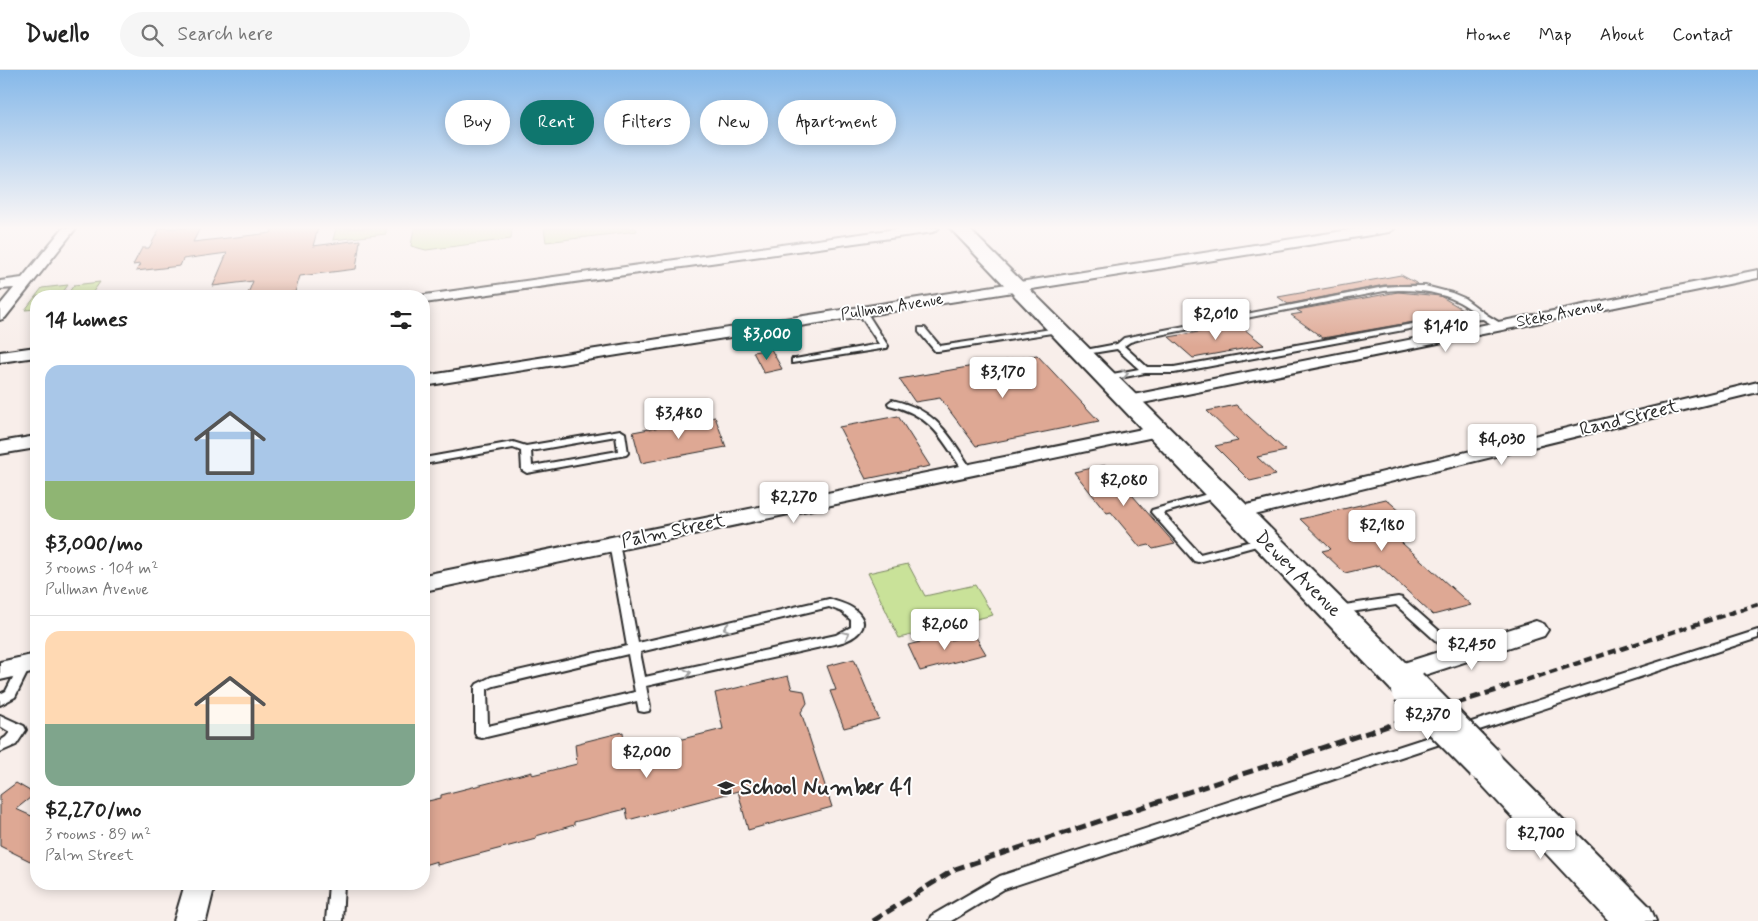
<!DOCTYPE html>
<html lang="en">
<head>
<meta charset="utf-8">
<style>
  :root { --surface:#fff; --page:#f6f6f6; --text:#222; --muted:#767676; --line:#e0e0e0; --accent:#0f766e }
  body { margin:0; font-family:Mynerve,sans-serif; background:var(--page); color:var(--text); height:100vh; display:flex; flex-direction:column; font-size:19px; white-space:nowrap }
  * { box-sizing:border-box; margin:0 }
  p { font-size:16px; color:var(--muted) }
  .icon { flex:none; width:28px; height:28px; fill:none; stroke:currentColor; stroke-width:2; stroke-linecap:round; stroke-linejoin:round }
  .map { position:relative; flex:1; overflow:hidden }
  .sheet { position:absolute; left:30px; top:220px; width:400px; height:600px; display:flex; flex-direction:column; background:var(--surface); border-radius:20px; box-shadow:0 2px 12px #0003 }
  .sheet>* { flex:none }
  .banner { position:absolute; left:445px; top:30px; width:475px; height:45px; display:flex; gap:10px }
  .price { position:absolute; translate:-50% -42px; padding:0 11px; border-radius:5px; background:#fff; color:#222; font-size:16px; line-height:32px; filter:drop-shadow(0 1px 2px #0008) }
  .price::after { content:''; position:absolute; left:50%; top:30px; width:15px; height:11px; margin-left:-8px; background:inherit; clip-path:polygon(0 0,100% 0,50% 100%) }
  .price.selected { background:var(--accent); color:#fff }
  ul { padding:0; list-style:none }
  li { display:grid; align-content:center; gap:10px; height:265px; padding:0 15px }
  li+li { border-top:1px solid var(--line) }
  li span { display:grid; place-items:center; height:155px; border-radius:15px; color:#555 }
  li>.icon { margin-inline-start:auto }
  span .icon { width:90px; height:90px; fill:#fffc; stroke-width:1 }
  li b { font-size:21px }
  h2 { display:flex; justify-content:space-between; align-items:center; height:60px; padding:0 15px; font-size:21px }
  .chip { padding:0 18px; border-radius:22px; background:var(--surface); box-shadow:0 2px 12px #0003; font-size:18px; line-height:45px }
  .chip.selected { background:var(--accent); color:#fff }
  header { display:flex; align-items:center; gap:30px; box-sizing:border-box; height:70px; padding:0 25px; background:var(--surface); border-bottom:1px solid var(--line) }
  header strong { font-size:24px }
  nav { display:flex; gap:28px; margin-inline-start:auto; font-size:18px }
  .search { width:350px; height:45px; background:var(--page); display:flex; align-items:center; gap:12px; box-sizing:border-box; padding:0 18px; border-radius:28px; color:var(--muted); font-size:19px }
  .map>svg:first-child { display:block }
</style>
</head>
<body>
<header>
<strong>Dwello</strong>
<div class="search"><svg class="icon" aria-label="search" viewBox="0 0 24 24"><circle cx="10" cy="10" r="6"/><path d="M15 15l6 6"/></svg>Search here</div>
<nav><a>Home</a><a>Map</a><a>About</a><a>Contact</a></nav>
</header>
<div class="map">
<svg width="1758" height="851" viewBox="0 0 1758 851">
  <rect width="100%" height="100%" fill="#f8eeea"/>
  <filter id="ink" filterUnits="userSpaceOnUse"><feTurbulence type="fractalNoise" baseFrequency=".02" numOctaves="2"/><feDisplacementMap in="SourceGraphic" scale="10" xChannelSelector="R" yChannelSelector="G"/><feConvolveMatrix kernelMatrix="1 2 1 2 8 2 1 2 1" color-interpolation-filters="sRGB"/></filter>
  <g filter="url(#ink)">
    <!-- green -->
    <path fill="#c9e299" stroke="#7a8662" d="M336 158H386V164L333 170Z
      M414 158H512L511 169 426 180 411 176Z
      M544 158H636L637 161 546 172Z
      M100 212 90 226H66L74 215Z
      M68 215 60 226H36V239L25 240 42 218Z
      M908 494 925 526 975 515 993 545 899 568 868 503Z"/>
    <!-- building -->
    <path fill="#dea894" stroke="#2b2b2b" d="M160 158H200L193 172 271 163 273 158H318L313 176 360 170 356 199 300 206 295 222 247 226 253 211 213 216 227 183 183 189 180 196 136 201 140 194 133 195 142 178H149Z
      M1401 205 1418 214 1384 215 1288 234 1278 227Z
      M1398 222 1440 226 1464 240 1434 246 1436 248 1323 268 1291 245 1302 243 1297 240Z
      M1239 255 1264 275 1193 288 1169 267Z
      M771 279 782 299 764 303 753 282Z
      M1037 285 1099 351 976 376 940 328 915 332 899 309Z
      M1236 335 1286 381 1257 387 1276 405 1250 411 1215 376 1238 371 1207 341Z
      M898 346 930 396 866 409 839 357Z
      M715 347 726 377 641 393 633 362Z
      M1106 395 1146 441 1175 474 1153 479 1149 475 1140 477 1111 442 1107 443 1074 402Z
      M1386 429 1410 450 1383 456 1471 535 1433 545 1379 495 1345 503 1322 481 1331 479 1300 449Z
      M974 564 986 584 920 601 908 575 948 565 951 570Z
      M854 589 879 649 844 658 830 621 836 620 827 596Z
      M788 606 792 619 804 621 807 633 801 642 832 737 748 760 738 721 628 750 626 739 574 752V755L536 766V769L437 795V791L424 795V732L441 728V725L532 702V705L577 694 575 674 623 662 625 683 723 659 715 623Z
      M16 713 35 724 16 739 36 748V794L0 776V725Z"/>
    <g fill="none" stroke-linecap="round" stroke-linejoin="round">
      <!-- service casing -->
      <g stroke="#2b2b2b" stroke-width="4">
        <path id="service" d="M1398 216H1425L1452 223 1464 228 1487 245 1505 256 1504 258H1498L1483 249 1446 252 1174 303H1145L1105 311 1102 310V306L1139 299 1117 279 1080 285 1076 283 1080 281 1117 274 1124 268 1144 264 1384 217ZM1398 220C1428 220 1454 224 1478 245L1446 248 1174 297H1147L1124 276 1130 272 1144 268 1384 221Z
          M859 240H865L888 276 887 278 792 293V289H795L879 274 858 242Z
          M919 258H925L940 276 1058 258 1062 260 1058 262 938 281H935L919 262Z
          M892 330C937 340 948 364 972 400L970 402H964C941 368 932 345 889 335L888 333Z
          M620 360 625 363 628 383 626 385 527 403 522 400 521 381 513 378 424 394V388L513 372 526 376ZM616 366 618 381 532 396 531 381Z
          M1218 421 1222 422 1223 424 1222 426 1163 443 1200 484 1264 468 1269 471 1264 474 1198 492 1194 491 1151 442 1152 440Z
          M614 470 619 473 638 573 829 529C838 532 848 534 855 540 874 556 855 569 839 573L646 616 650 637 649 641 644 642 639 641 637 631 482 668 477 667 475 663V617L477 614 491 607 627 576 609 473ZM829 537 842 542 851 550V557L836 565 645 607 640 582ZM628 584 635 622 488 656 487 619 494 616Z
          M1398 527 1402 528 1463 582 1465 585 1463 588 1459 589 1455 588 1396 535 1338 544 1334 543 1332 540 1334 537 1338 536Z
          M1758 560V568L1461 666 1456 665 1454 661 1456 657Z
          M25 590 29 592 31 595 15 627 0 635V624L6 621 21 592Z
          M0 645 24 656 26 660 16 675 0 682V671L6 667 10 662 0 656Z
          M1447 661 1452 662 1454 666 1452 670 1004 819 951 851H929L931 846 1000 806Z
          M329 814H344L342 851H326Z"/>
      </g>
      <!-- minor casing -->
      <g stroke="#2b2b2b" stroke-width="4">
        <path id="minor" d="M63 158H76L5 248 0 250V235L14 218 0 219V211L22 208Z
          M903 158H939L933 162 424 233V226H418Z
          M1362 158H1395L1389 162 424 316V306Z
          M1758 200V208L1128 336 1122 335 1119 331 1122 327 1128 326Z
          M36 277V287L0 292V282Z
          M1758 312V322L1238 449 1231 448 1228 443 1231 438 1238 437Z
          M1157 356 1163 357 1166 361 1163 365 424 521V505Z
          M36 366V378L0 384V372Z
          M1536 551 1544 554 1548 560 1544 566 1397 614 1388 612 1385 605 1388 598Z
          M36 584V602L0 610V592Z
          M185 814H215L206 851H174Z"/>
      </g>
      <!-- tertiary casing -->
      <g stroke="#2b2b2b" stroke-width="4">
        <path id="tertiary" d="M950 158H968L1418 605 1422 614 1418 623 1406 627 1394 623Z
          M1484 678 1497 683 1650 837 1656 851H1609L1471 703 1466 693 1471 683Z"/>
      </g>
      <!-- service -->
      <use href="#service" fill="#fff" fill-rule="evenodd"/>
      <!-- minor -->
      <use href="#minor" fill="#fff" fill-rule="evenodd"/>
      <!-- tertiary -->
      <use href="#tertiary" fill="#fff" fill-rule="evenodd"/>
      <!-- rail-far1 -->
      <path stroke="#2b2b2b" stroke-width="4.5" stroke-dasharray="8 4.5" stroke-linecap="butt" d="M1502 618 1758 534"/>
      <!-- rail -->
      <path stroke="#2b2b2b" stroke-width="5" stroke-dasharray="11 5" stroke-linecap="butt" d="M873 851 955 799 1506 617"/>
      <!-- tertiary-bridge-far1 casing -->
      <g stroke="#2b2b2b" stroke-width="33" stroke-linecap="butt">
        <path id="tertiary-bridge-far1" d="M1406 614 1410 618"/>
      </g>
      <!-- tertiary-bridge casing -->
      <g stroke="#2b2b2b" stroke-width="41" stroke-linecap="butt">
        <path id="tertiary-bridge" d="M1409 617 1484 693"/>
      </g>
      <!-- tertiary-bridge-far1 -->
      <use href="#tertiary-bridge-far1" stroke="#fff" stroke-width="29"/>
      <!-- tertiary-bridge -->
      <use href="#tertiary-bridge" stroke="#fff" stroke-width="37"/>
    </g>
    <!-- one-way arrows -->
    <defs><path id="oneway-chevron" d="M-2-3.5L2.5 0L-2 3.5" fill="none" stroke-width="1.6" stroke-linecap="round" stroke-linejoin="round" transform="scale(1.25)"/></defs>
    <g stroke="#a0a0a0">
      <use href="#oneway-chevron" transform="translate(1125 304) rotate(-11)"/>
      <use href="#oneway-chevron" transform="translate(727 558) rotate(167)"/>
      <use href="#oneway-chevron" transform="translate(846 565) rotate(-24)"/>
      <use href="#oneway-chevron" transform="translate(688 603) rotate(-13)"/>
    </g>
  </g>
  <!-- sky -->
  <linearGradient id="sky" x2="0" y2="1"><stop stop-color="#85b8e9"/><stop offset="0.57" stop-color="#fcf7f6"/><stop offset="1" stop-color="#fcf7f6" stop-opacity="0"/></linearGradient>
  <rect width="1758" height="277" fill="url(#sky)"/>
  <!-- icons -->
  <defs>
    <g id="school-bare" transform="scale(1.35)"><path d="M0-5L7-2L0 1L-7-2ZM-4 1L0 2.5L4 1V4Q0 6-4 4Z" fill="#2b2b2b" stroke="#fff" stroke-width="2.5" paint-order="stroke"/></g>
  </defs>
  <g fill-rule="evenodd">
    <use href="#school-bare" x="726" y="718"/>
  </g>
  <g text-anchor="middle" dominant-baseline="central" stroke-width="4" stroke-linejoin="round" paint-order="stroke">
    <!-- far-street labels -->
    <g font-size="16" fill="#2b2b2b" stroke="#fff">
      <text transform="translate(892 237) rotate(-9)">Pullman Avenue</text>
      <text transform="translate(1560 244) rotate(-11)">Steko Avenue</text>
    </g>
    <!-- street labels -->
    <g font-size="19" fill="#2b2b2b" stroke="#fff">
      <text transform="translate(1629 348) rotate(-14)">Rand Street</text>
      <text transform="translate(673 461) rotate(-12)">Palm Street</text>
      <text transform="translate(1298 504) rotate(45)">Dewey Avenue</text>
    </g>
    <!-- near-poi labels -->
    <g font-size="22" font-weight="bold" fill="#2b2b2b" stroke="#fff" text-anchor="start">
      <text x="740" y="718">School Number 41</text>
    </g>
  </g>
</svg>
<b class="price" style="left:1216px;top:271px">$2,010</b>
<b class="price" style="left:1446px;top:283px">$1,410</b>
<b class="price selected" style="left:767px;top:291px">$3,000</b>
<b class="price" style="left:1003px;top:329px">$3,170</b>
<b class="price" style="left:679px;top:370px">$3,480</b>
<b class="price" style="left:1502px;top:396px">$4,030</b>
<b class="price" style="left:1124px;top:437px">$2,080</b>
<b class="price" style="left:794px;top:454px">$2,270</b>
<b class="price" style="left:1382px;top:482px">$2,180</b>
<b class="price" style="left:945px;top:581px">$2,060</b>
<b class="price" style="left:1472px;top:601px">$2,450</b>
<b class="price" style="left:1428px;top:671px">$2,370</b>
<b class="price" style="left:647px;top:709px">$2,000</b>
<b class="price" style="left:1541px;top:790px">$2,700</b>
<div class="banner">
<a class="chip">Buy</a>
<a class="chip selected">Rent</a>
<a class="chip">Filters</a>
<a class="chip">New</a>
<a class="chip">Apartment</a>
</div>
<section class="sheet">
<h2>14 homes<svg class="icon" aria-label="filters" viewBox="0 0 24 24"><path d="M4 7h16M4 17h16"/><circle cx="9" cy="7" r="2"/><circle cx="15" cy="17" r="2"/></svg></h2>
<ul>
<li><span style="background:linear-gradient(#a9c7e8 75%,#8fb573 0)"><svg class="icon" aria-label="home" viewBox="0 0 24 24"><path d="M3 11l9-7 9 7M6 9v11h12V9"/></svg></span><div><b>$3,000/mo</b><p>3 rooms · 104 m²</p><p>Pullman Avenue</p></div></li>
<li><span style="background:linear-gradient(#ffd9b3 60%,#7fa58c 0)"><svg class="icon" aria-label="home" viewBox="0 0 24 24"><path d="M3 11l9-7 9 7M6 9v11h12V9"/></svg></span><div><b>$2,270/mo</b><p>3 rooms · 89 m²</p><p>Palm Street</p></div></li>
</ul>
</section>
</div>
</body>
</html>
